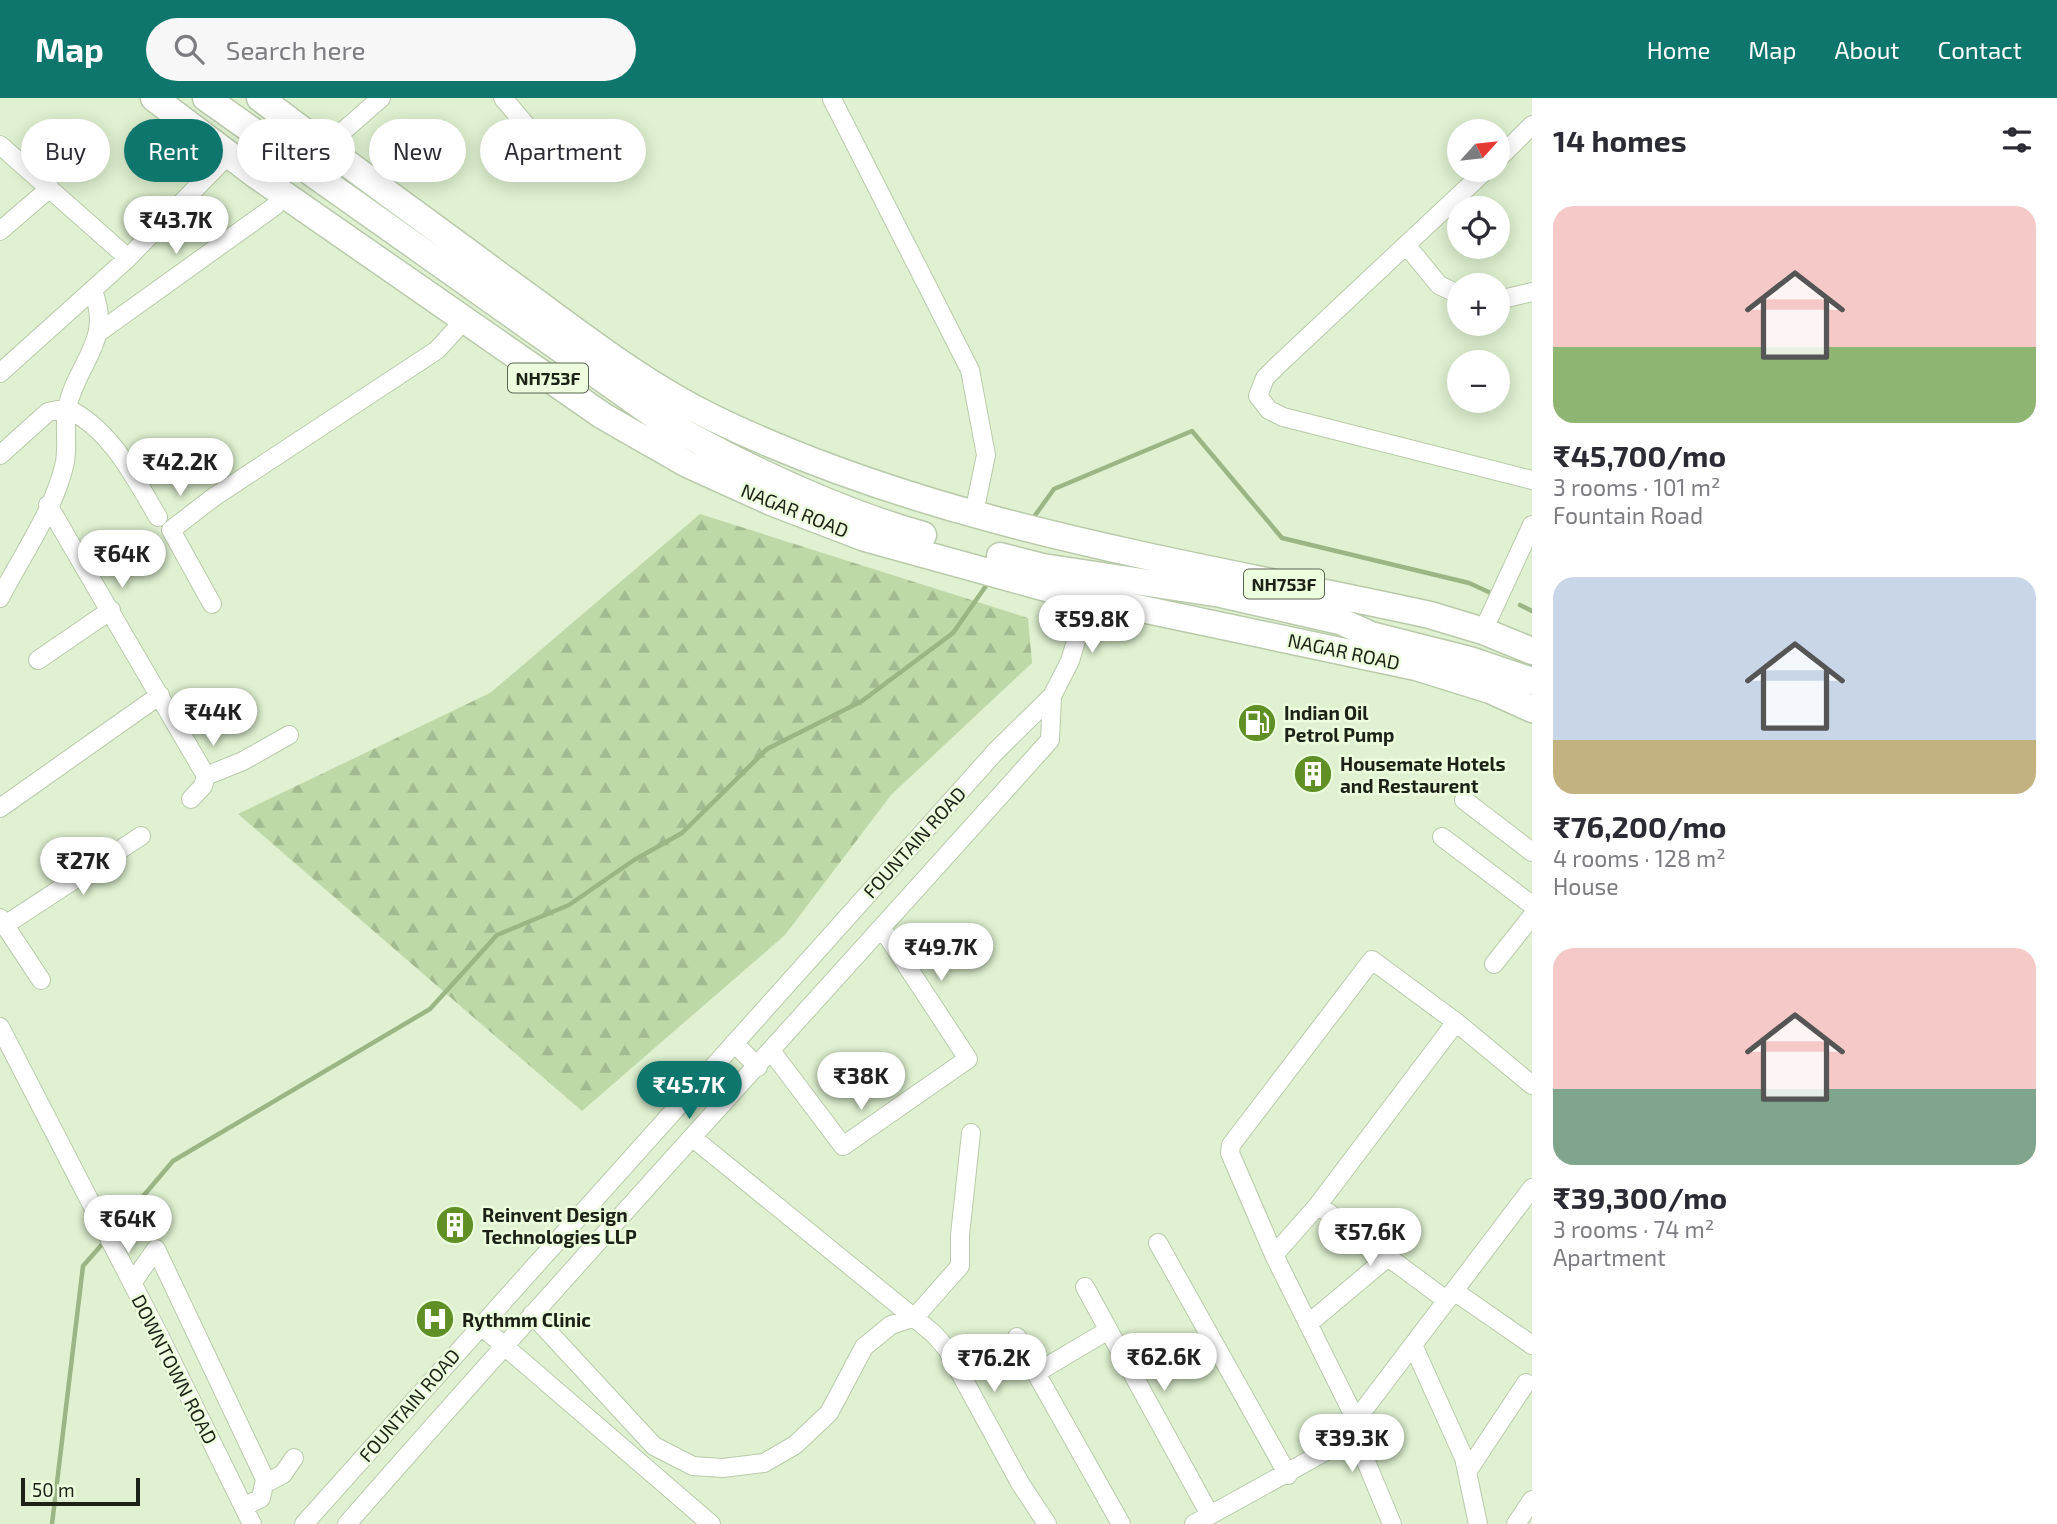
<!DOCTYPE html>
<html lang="en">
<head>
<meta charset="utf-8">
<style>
  :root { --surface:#fff; --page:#f7f7f7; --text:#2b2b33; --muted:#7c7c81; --accent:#0f766e }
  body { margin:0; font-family:"Exo 2",sans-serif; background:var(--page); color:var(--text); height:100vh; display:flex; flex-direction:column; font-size:26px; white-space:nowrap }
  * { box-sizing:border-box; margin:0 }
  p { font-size:23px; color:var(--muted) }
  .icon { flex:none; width:38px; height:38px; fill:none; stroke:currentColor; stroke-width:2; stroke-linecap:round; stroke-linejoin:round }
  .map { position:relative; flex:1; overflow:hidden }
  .side { display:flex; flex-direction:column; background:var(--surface); width:525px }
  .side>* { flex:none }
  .hud { position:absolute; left:21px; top:21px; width:665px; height:63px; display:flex; gap:14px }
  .needle { width:46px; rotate:63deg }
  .controls { position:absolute; left:1447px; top:21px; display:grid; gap:14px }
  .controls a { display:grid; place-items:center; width:63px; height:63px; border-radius:50%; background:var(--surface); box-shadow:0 4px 18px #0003; font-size:35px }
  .scale { position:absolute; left:21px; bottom:18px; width:119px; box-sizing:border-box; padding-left:7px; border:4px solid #1c2216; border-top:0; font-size:19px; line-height:24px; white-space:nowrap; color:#1c2216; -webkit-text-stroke:5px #ecfedd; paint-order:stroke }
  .price { position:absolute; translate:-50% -60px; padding:0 16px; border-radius:24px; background:#fff; color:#222; font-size:23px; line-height:46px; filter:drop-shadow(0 2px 4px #0008) }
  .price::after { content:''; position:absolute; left:50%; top:42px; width:21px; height:16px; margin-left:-10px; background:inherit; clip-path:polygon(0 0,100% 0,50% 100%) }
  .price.on { background:var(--accent); color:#fff }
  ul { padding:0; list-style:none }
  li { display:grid; align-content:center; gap:14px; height:371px; padding:0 21px }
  li span { display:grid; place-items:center; height:217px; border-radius:21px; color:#555 }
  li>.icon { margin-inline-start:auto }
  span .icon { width:126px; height:126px; fill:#fffc; stroke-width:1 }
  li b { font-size:30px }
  h2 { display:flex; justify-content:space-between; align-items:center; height:84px; padding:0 21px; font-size:30px }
  .chip { padding:0 24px; border-radius:32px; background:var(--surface); box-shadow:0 4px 18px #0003; font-size:24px; line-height:63px }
  .chip.on { background:var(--accent); color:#fff }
  header { display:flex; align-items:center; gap:42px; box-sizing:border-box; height:98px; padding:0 35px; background:var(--accent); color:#fff }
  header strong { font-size:33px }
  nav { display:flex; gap:38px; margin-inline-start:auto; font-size:24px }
  .search { width:490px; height:63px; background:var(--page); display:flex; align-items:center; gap:18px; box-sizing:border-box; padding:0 24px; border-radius:38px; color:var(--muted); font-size:26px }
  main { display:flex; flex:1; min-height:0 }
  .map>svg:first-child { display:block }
</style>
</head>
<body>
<header>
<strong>Map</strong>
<div class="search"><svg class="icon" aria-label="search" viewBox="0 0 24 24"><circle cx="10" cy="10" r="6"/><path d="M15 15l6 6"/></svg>Search here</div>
<nav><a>Home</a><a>Map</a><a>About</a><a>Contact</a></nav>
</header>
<main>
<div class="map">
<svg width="1532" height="1426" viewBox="0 0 1532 1426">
  <defs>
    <pattern id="forest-firs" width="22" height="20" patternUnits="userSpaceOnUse" patternTransform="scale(1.75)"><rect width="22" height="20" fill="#bed8a7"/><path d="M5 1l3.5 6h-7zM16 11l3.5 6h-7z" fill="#a3b98f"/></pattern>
  </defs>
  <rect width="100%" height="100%" fill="#dff1d0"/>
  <!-- forest -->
  <path fill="url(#forest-firs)" d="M700 416 1028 520 1032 565 891 697 785 837 582 1013 238 716 490 595Z"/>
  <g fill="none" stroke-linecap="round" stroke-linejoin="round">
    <!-- stream -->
    <path stroke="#9bb585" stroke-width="4.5" d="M1031 423 1054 391 1192 333 1282 440 1469 485 1493 496
      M1520 507 1532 513
      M111 1136 173 1063 430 911 497 837 569 807 634 762 682 735 767 651 862 603 953 535 988 485
      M52 1426 83 1168 105 1143"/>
    <!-- minor casing -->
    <g stroke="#b8caa9" stroke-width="20">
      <path id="minor" d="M503 0 541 45
        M832 1 970 272 986 357 974 415
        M0 47 128 160
        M325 49 381 0
        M1498 61 1532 27
        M1486 72 1278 267 1265 280 1258 298 1269 312 1283 319 1532 382
        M0 133 50 90
        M1407 148 1439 187 1460 197
        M1498 202 1532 194
        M98 235 275 108
        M0 275 128 160 229 56
        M0 357 48 314 67 310C112 333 133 377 158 419
        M48 407 206 678 203 688 191 701
        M0 500C22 457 55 411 65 364 68 346 64 327 67 310 77 264 113 243 93 193
        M212 506 171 432 214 399 437 252 457 230
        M1483 533 1532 427
        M38 562 111 512
        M206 678 243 663 289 637
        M1464 702 1532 754
        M0 710 160 597
        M1442 739 1532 807
        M0 820 41 882
        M5 827 141 738
        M1494 866 1532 818
        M1456 924 1532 987
        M0 929 158 1235 252 1426
        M734 945 758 969
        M772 954 843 1048 968 961 882 830
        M693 1040 934 1236 947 1251 1020 1385 1047 1426
        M1318 1107 1446 1202
        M1158 1145 1288 1377
        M1274 1157 1318 1107 1456 924 1372 862 1231 1047 1230 1055 1274 1157 1356 1322
        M132 1185 156 1151 265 1381 270 1383 283 1376 294 1360
        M1085 1189 1210 1417
        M1454 1193 1532 1247
        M532 1216 654 1348 693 1368 723 1370 764 1365 795 1347 829 1315 864 1249 891 1227 915 1219 960 1168V1137L971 1035
        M1308 1226 1388 1159
        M480 1227 711 1426
        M1107 1233 1036 1275 1121 1426
        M1017 1239 1036 1275
        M1413 1247 1464 1360 1478 1426
        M1467 1374 1526 1285
        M244 1409 261 1400 265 1381
        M304 1426 996 653 1052 598 1070 563 1089 499
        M347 1426C578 1162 816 904 1050 642L1052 598
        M1194 1426 1355 1337
        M1392 1426 1355 1337 1356 1322 1532 1090
        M1516 1426 1532 1402"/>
    </g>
    <!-- highway casing -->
    <g stroke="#b8caa9" stroke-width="29">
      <path id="highway" d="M154 0 256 77 603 318 687 366 771 404 865 440 1057 493 1416 569 1490 592 1532 611
        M206 0 658 320C742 368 830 411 923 437
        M260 0C341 62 425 122 507 183 574 231 639 284 713 320 938 429 1188 464 1430 517L1483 533 1532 553
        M1000 458 1043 469 1221 496 1340 523 1371 537 1470 562 1532 583"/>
    </g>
    <!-- minor -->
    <use href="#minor" stroke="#fff" stroke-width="18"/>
    <!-- highway -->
    <use href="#highway" stroke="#fff" stroke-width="26"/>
  </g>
  <!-- icons -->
  <defs>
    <g id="fuel-disc" transform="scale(2.0125)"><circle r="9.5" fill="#5f8f25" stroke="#ecfedd"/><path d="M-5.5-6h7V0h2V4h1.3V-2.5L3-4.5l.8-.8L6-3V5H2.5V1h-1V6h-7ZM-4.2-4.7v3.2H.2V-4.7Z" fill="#fff"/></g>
    <g id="building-disc" transform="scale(2.0125)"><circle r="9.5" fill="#5f8f25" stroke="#ecfedd"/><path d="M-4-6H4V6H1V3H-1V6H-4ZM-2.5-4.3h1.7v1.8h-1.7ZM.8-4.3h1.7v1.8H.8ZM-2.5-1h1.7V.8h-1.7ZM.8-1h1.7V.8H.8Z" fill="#fff"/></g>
    <g id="hospital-disc" transform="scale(2.0125)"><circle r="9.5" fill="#5f8f25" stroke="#ecfedd"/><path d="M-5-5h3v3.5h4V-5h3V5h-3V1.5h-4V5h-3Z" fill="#fff"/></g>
  </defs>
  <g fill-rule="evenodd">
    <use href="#fuel-disc" x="1257" y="625"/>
    <use href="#building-disc" x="1313" y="676"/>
    <use href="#building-disc" x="455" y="1127"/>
    <use href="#hospital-disc" x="435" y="1221"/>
  </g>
  <g text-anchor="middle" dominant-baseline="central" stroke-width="5" stroke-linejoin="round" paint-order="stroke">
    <!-- shield labels -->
    <g fill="#ecfedd" stroke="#5a6452" stroke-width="2">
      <rect x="508" y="265.5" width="80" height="29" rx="5"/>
      <rect x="1244" y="471.5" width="80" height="29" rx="5"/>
    </g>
    <g font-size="18" font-weight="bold" fill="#1c2216">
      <text x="548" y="280">NH753F</text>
      <text x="1284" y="486">NH753F</text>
    </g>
    <!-- street labels -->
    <g font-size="19" fill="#1c2216" stroke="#ecfedd">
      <text transform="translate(795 412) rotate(22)">NAGAR ROAD</text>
      <text transform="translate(1344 553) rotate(12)">NAGAR ROAD</text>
      <text transform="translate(914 744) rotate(-48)">FOUNTAIN ROAD</text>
      <text transform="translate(175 1271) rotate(63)">DOWNTOWN ROAD</text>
      <text transform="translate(409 1307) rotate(-49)">FOUNTAIN ROAD</text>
    </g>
    <!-- poi labels -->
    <g font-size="19" font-weight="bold" fill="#1c2216" stroke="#ecfedd" text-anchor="start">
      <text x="1284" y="614">Indian Oil<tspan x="1284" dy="22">Petrol Pump</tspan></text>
      <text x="1340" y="665">Housemate Hotels<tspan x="1340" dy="22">and Restaurent</tspan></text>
      <text x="482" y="1116">Reinvent Design<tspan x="482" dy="22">Technologies LLP</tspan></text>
      <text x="462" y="1221">Rythmm Clinic</text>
    </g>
  </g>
</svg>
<div class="controls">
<a><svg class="needle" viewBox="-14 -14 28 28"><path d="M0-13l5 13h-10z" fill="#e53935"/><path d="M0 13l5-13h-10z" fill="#7c7c81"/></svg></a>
<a><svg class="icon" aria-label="locate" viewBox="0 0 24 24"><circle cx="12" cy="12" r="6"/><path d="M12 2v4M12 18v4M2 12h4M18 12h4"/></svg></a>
<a>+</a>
<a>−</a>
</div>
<div class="scale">50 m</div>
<b class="price" style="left:176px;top:158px">₹43.7K</b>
<b class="price" style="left:180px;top:400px">₹42.2K</b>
<b class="price" style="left:122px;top:492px">₹64K</b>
<b class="price" style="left:1092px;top:557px">₹59.8K</b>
<b class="price" style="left:213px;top:650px">₹44K</b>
<b class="price" style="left:83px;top:799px">₹27K</b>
<b class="price" style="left:941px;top:885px">₹49.7K</b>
<b class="price" style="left:861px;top:1014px">₹38K</b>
<b class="price on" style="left:689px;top:1023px">₹45.7K</b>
<b class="price" style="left:128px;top:1157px">₹64K</b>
<b class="price" style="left:1370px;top:1170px">₹57.6K</b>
<b class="price" style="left:1164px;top:1295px">₹62.6K</b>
<b class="price" style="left:994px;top:1296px">₹76.2K</b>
<b class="price" style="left:1352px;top:1376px">₹39.3K</b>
<div class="hud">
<a class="chip">Buy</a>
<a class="chip on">Rent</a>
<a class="chip">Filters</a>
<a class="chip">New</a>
<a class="chip">Apartment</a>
</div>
</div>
<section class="side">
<h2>14 homes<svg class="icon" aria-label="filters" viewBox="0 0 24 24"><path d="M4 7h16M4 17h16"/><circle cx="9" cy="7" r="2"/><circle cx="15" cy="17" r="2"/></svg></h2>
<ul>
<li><span style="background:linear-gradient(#f6c9c9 65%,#8fb573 0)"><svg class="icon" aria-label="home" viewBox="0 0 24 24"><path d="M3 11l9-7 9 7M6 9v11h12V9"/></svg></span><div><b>₹45,700/mo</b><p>3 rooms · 101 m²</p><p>Fountain Road</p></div></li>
<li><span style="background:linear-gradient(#c9d6e8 75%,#c2b280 0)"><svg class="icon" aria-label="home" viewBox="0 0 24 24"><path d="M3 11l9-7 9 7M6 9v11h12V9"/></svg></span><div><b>₹76,200/mo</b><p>4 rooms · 128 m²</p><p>House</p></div></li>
<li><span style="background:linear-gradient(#f6c9c9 65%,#7fa58c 0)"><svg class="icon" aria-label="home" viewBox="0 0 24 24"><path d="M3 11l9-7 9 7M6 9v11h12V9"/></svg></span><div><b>₹39,300/mo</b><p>3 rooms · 74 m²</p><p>Apartment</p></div></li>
</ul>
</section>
</main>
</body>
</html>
